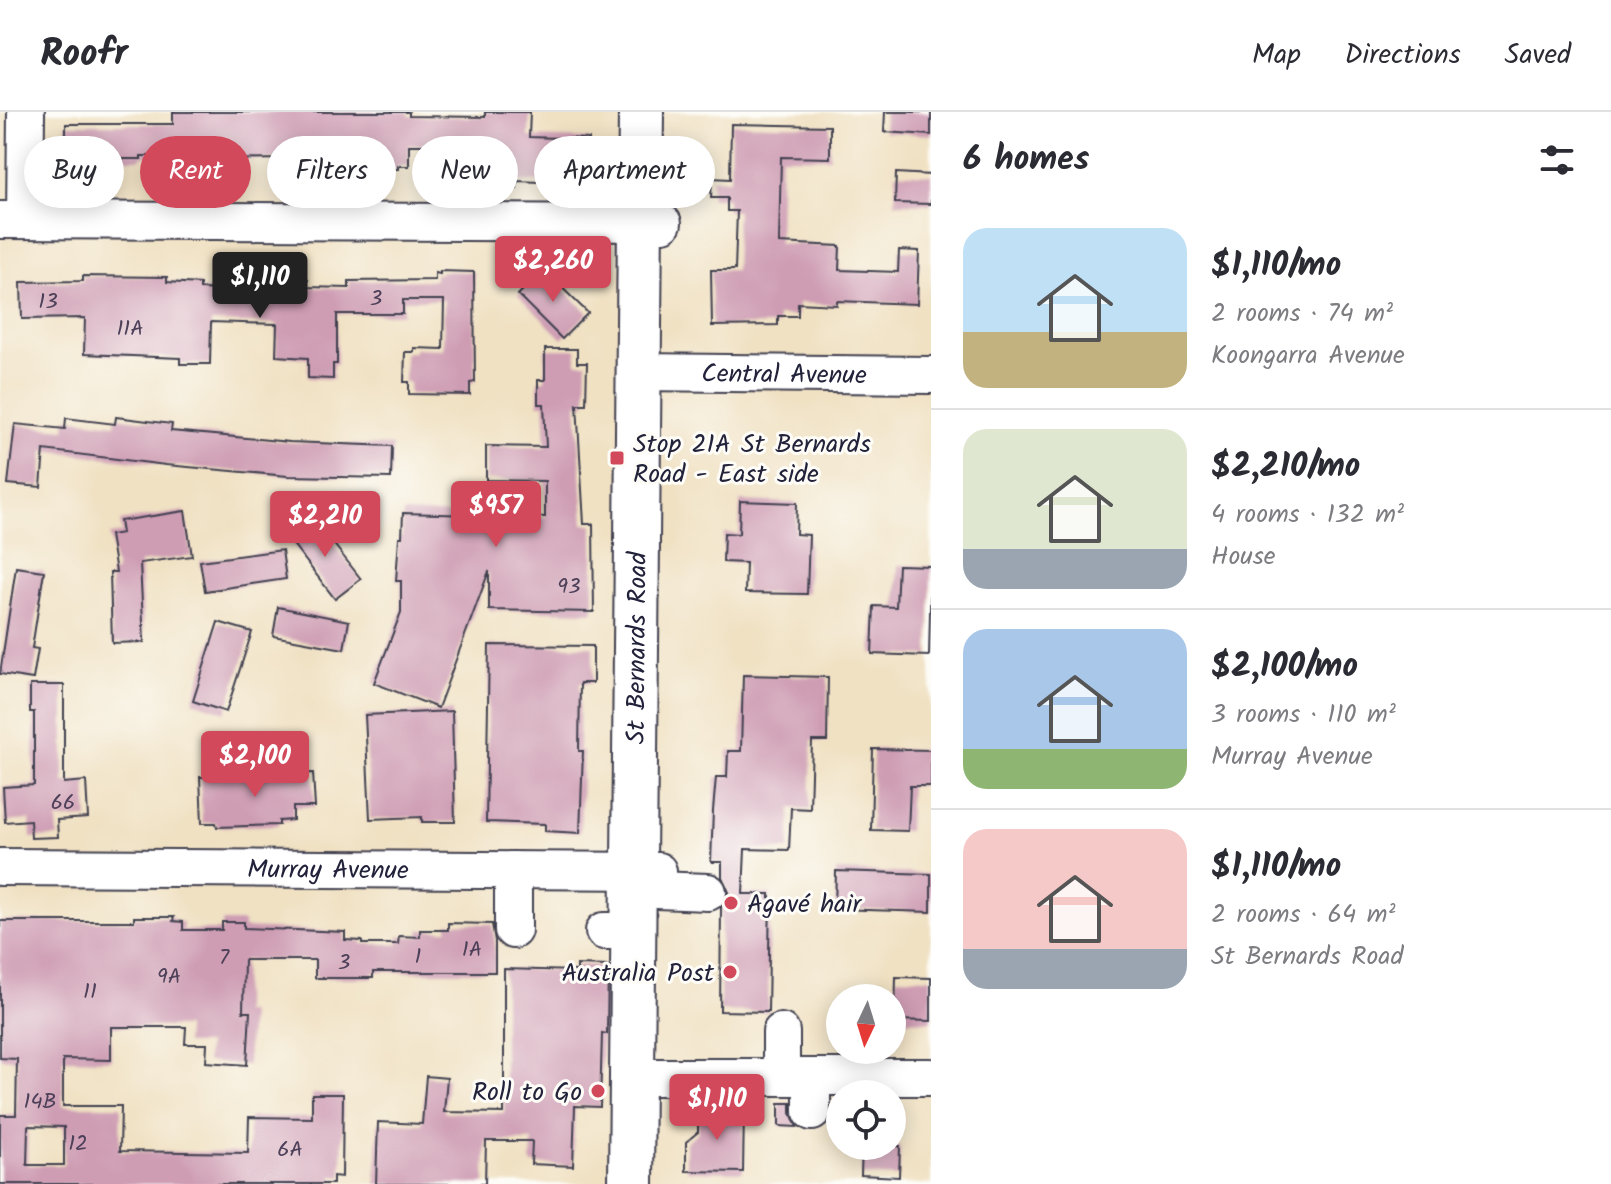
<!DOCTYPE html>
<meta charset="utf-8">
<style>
:root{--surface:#fff;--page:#f7f7f7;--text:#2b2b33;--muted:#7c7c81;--line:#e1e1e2;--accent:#d1495b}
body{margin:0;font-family:Kalam,sans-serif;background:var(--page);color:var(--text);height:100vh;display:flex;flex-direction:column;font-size:30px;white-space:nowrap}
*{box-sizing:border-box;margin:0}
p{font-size:26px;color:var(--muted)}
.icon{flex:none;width:44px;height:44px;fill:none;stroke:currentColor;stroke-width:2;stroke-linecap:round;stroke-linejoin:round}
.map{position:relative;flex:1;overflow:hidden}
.panel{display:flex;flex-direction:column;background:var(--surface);width:680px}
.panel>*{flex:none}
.hud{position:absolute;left:24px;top:24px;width:760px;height:72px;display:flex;gap:16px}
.needle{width:52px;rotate:184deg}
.fabs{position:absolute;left:826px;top:872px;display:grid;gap:16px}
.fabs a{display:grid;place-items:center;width:80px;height:80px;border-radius:50%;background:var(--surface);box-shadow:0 4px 20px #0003;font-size:40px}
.price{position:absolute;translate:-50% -68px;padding:0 18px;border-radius:8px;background:var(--accent);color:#fff;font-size:26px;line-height:52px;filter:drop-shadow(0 2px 4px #0008)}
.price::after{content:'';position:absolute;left:50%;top:48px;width:24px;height:18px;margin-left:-12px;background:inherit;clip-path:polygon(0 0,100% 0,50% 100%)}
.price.on{background:#222;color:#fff}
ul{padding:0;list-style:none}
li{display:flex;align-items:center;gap:24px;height:200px;padding:0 32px}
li+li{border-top:2px solid var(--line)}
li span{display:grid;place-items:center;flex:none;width:224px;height:160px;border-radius:24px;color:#555}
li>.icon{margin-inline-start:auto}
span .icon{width:96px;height:96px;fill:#fffc;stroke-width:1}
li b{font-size:34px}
h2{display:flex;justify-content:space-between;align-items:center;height:96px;padding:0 32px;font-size:34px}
.chip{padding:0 28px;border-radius:36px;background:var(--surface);box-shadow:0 4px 20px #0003;font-size:28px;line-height:72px}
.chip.on{background:var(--accent);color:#fff}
header{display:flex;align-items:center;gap:48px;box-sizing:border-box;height:112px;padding:0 40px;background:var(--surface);border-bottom:2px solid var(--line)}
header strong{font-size:38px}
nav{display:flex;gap:44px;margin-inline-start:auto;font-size:28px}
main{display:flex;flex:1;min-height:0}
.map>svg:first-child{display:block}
.building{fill:#ce9cb3;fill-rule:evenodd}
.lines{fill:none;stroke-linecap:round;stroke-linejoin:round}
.minor-casing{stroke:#413f4f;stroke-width:40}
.major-casing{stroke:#413f4f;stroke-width:48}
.minor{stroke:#fff;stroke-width:36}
.major{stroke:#fff;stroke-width:44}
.poi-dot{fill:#d1495b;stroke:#fdfcf7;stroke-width:3}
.labels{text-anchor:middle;stroke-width:6;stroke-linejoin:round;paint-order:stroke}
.number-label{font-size:22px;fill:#4d4059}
.street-label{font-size:26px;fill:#22223b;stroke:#fdfcf7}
.poi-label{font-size:26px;fill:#22223b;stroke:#fdfcf7;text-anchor:start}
</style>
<header>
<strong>Roofr</strong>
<nav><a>Map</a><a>Directions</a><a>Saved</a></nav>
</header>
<main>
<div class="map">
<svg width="931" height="1072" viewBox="0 0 931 1072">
<rect width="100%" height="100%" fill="#fdfcf7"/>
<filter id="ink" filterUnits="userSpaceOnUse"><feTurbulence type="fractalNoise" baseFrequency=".0125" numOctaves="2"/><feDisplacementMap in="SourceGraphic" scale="16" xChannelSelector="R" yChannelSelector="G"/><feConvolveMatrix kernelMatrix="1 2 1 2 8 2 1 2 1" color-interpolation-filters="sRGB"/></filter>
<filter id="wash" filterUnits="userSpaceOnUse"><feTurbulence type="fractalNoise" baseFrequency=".006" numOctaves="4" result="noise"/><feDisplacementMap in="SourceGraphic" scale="32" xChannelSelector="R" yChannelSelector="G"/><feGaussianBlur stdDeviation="1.8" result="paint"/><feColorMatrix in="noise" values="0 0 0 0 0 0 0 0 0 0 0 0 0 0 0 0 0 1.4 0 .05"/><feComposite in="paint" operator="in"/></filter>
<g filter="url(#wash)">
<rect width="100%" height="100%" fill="#f0e1c3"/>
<g id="blocks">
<g class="building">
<polygon points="173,0 409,0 409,4 485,5 485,0 530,0 529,25 589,27 588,72 517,69 517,77 482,76 483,45 446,46 446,33 409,33 409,54 398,54 398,57 353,58 353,49 318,49 318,53 294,52 295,47 184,48 184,44 141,44 141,47 91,47 91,40 66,39 66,12 173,12"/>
<polygon points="885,0 931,0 931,23 884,20"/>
<polygon points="731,12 830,14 830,46 781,45 779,131 840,134 839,158 898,160 899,138 919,139 917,192 837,189 837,193 798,191 798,204 778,204 778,213 712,214 711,158 735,158 737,99 727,99 727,86 711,86 712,66 730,67"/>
<polygon points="896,61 931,63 931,92 895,91"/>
<polygon points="543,157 588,201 562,227 518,183"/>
<polygon points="440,159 474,160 475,270 470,271 470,283 409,282 409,270 404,270 405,240 414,240 414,236 443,237 444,188 403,188 403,202 337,202 337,252 333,252 333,267 308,266 308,246 276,244 277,212 211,210 210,252 180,252 180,246 84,242 85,206 22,207 21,170 83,169 83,164 167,165 167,170 200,172 200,177 278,180 279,166 308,168 307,175 349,176 349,169 435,168 435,161 440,162"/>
<polygon points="545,237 577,237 577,251 587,251 586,292 577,292 584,412 593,412 594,500 489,498 489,459 438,596 374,571 401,500 401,469 396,469 399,425 402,425 403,401 545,405 545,369 486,368 486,334 546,335 544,292 538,292 538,268 545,268"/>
<polygon points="116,305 172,312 171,319 290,330 392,334 391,366 288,364 166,353 44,338 41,375 8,372 15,312 65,317 66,306 115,312"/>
<polygon points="740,389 797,391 796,422 809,423 807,482 745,481 746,451 723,450 724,421 739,422"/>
<polygon points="185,399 192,444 140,451 144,530 112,531 110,460 116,460 110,423 122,421 120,409"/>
<polygon points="315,408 361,467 335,487 289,427"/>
<polygon points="282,438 286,467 205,479 200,449"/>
<polygon points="898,453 931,454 929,544 872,542 874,494 896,495"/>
<polygon points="16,455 44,459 32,536 38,537 33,567 0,562"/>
<polygon points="278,495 349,509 344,537 273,524"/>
<polygon points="218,510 252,520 226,600 193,589"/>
<polygon points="489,533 593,534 593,571 580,571 579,639 583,639 580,721 545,719 545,712 486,710"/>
<polygon points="743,563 828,565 827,629 812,629 810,697 791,696 789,738 745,737 743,782 770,782 768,900 720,899 721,795 726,790 729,780 722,765 722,750 711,750 713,699 716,665 727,665 728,639 741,639"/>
<polygon points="30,573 64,573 64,671 86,669 88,706 57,708 58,725 31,726 30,708 5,710 3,675 34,673 34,600 30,600"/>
<polygon points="452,599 455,710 422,710 422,705 370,707 365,603"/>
<polygon points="873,637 931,638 931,674 910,674 908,719 871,718"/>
<polygon points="313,661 315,695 293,695 293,708 279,709 279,713 217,715 216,711 202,711 200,665"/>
<polygon points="836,759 931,762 931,800 835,797"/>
<path d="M134,805H174L173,809L183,810V818H222V810H244V816L345,820V828L362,829V832H398L399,824L420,825V818H448V811L492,812L495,829V860H373V866H315V848H244L243,900H250L247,953L206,950L207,932H185L186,915H111V948L63,947V994H121L120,1039L248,1041L249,1005L312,1006V982H343L342,1065L333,1064V1072H0V1003H16L17,947L0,946V809H134ZM28,1014L64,1015V1053H27Z"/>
<polygon points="577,853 608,854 607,922 602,921 600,995 575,994 573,1054 531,1052 532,1029 486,1029 485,1072 376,1072 378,1010 422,1012 426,964 447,966 444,1000 504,1001 504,857 577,859"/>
<polygon points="896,865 931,866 931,909 895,908"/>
<polygon points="779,991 791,991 791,1001 797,1015 779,1014"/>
<polygon points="698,998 744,998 743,1060 686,1059 686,1030 698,1020"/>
<polygon points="862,1034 900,1034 899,1065 861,1063"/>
</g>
</g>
</g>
<g filter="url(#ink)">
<use href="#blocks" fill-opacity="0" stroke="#413f4f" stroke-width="2"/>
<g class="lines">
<defs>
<g id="minor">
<polyline points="0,108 663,111"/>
<polyline points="25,108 26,0"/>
<path id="s1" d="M638,260L931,263"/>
<path id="s2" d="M0,755L658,759"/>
<polyline points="513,758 513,818"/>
<polyline points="657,778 708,780"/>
<polyline points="604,819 634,819"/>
<polyline points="781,964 781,920"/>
<polyline points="632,965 931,965"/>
<polyline points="812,1000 812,965"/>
</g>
<g id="major">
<path id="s3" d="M631,1072L641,0"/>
</g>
</defs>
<use href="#minor" class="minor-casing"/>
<use href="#major" class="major-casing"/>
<use href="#minor" class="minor"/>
<use href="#major" class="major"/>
</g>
</g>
<g class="poi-dot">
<rect x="609" y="338" width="16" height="16" rx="4"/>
<circle cx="731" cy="791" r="8"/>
<circle cx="730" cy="860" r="8"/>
<circle cx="598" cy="979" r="8"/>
</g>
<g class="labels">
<g class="number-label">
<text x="376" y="193">3</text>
<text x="48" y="196">13</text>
<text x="130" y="223">11A</text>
<text x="569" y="481">93</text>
<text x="63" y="697">66</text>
<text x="472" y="844">1A</text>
<text x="418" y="851">1</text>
<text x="224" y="852">7</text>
<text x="344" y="857">3</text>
<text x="169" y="871">9A</text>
<text x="90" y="886">11</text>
<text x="40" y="996">14B</text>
<text x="78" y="1038">12</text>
<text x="290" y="1044">6A</text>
</g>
<g class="street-label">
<text dy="9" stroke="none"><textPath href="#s1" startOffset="146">Central Avenue</textPath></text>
<text dy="9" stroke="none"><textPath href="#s3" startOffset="536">St Bernards Road</textPath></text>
<text dy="9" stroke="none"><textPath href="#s2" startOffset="328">Murray Avenue</textPath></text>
</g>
<g class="poi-label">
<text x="633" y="340">Stop 21A St Bernards<tspan x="633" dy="30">Road - East side</tspan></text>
<text x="747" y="800">Agavé hair</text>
<text x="714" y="869" text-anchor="end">Australia Post</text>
<text x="582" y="988" text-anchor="end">Roll to Go</text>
</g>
</g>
</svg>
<div class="fabs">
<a><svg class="needle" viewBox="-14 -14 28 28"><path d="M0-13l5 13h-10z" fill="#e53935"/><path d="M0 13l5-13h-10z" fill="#7c7c81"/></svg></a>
<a><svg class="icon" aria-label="locate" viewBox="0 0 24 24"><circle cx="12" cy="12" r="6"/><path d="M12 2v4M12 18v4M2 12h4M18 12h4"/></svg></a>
</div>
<b class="price" style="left:553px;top:192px">$2,260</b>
<b class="price on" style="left:260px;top:208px">$1,110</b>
<b class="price" style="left:496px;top:437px">$957</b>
<b class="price" style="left:325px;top:447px">$2,210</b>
<b class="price" style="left:255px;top:687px">$2,100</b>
<b class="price" style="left:717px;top:1030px">$1,110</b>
<div class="hud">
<a class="chip">Buy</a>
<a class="chip on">Rent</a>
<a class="chip">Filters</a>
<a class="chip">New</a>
<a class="chip">Apartment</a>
</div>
</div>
<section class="panel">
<h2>6 homes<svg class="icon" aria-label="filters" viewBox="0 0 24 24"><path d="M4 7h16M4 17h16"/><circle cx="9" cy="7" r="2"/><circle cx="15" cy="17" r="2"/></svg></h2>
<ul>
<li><span style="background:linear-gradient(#bfe0f5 65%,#c2b280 0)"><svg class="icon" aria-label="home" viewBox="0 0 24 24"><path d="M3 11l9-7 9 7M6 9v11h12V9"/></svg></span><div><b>$1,110/mo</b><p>2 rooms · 74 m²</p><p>Koongarra Avenue</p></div></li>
<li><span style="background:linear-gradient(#dfe7d0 75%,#9aa5b1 0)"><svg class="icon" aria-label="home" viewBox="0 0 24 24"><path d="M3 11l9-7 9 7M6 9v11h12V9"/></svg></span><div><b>$2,210/mo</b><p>4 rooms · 132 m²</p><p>House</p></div></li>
<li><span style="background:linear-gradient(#a9c7e8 75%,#8fb573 0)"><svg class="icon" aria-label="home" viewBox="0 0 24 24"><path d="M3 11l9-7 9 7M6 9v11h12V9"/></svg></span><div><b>$2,100/mo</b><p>3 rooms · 110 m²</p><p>Murray Avenue</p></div></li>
<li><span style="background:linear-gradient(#f6c9c9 75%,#9aa5b1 0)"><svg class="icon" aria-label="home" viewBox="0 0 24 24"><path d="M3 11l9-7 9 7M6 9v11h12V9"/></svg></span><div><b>$1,110/mo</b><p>2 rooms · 64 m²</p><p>St Bernards Road</p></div></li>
</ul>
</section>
</main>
